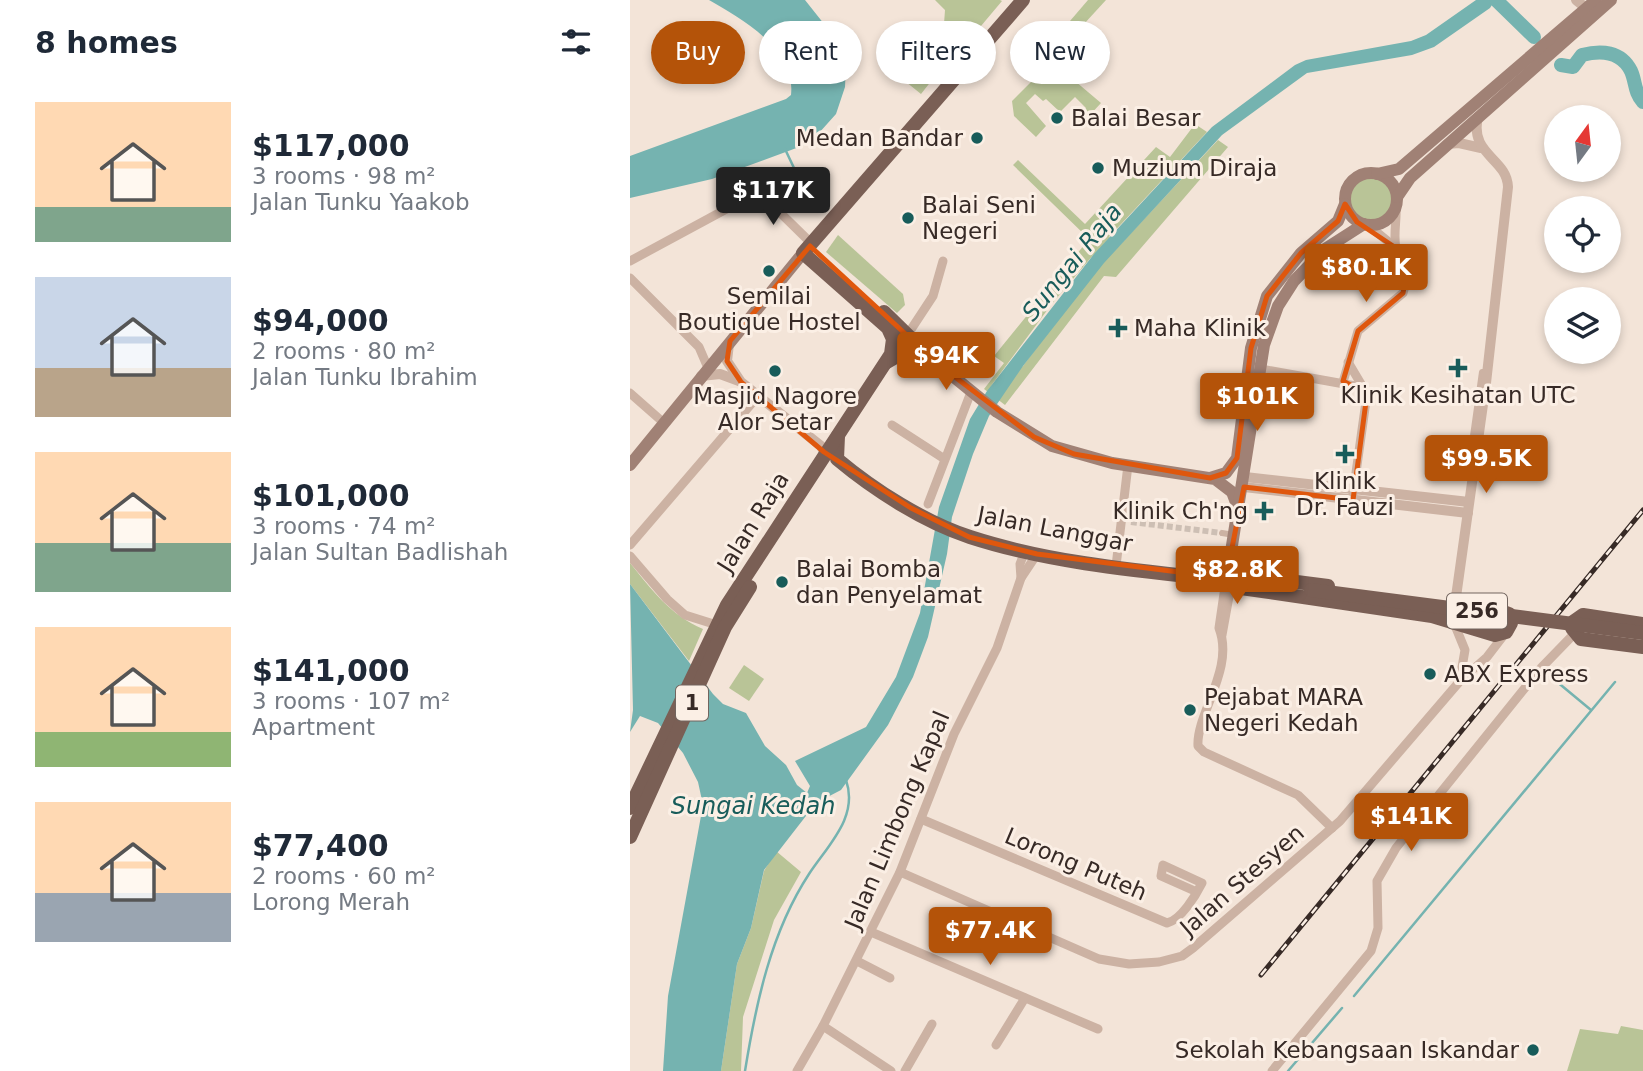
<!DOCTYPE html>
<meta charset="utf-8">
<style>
:root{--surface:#fff;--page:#f6f6f7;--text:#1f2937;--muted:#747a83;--accent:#b45309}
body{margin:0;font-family:"DejaVu Sans",sans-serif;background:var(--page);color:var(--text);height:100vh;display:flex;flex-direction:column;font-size:26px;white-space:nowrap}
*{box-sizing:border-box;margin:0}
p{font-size:23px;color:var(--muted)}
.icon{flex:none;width:38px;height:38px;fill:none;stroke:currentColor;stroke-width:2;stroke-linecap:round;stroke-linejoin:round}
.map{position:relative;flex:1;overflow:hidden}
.sheet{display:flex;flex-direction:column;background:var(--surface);width:630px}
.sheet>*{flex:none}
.hud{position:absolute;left:21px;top:21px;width:665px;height:63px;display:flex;gap:14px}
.needle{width:46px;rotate:15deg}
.fabs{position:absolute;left:914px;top:105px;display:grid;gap:14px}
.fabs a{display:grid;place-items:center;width:77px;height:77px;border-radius:50%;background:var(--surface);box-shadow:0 4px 10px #0003;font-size:35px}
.price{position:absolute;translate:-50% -60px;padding:0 16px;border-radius:7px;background:var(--accent);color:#fff;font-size:23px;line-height:46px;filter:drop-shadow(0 2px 4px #0008)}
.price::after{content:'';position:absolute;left:50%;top:42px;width:21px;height:16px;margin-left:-10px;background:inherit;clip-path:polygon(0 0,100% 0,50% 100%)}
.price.active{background:#222;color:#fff}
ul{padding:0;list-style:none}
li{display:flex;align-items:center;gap:21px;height:175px;padding:0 35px}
li span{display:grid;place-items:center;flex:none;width:196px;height:140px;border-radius:0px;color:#555}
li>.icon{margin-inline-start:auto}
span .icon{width:84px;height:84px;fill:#fffc;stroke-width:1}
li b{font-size:30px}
h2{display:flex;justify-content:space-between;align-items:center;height:84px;padding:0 35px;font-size:30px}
.pill{padding:0 24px;border-radius:32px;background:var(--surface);box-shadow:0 4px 10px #0003;font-size:24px;line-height:63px}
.pill.active{background:var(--accent);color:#fff}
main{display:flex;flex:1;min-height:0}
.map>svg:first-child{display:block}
.green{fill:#b9c497;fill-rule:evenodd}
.water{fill:#75b3b0}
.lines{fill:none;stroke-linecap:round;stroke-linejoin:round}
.stream{stroke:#75b3b0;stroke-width:2.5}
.river{stroke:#75b3b0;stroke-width:14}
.pedestrian-tunnel{stroke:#cdbfb4;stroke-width:6;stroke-dasharray:6 3;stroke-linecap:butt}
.pedestrian{stroke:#ccb2a3;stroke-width:6}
.minor{stroke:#ccb2a3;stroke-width:9}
.tertiary{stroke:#ccb2a3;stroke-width:10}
.secondary{stroke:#a08175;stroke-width:12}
.primary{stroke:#7a5f55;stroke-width:14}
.rail-casing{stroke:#372a26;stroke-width:5}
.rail{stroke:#fbefe5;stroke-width:2.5;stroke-dasharray:8;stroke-linecap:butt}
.primary-bridge{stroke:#7a5f55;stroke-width:14}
.marked{fill:none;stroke:#df570d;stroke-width:5;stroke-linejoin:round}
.poi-dot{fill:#185c5a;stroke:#fbefe5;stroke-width:2.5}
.labels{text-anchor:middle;stroke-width:6;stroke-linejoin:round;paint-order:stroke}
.shield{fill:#fbefe5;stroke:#72655f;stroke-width:2}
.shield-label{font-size:21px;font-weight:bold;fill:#372a26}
.poi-label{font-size:23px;fill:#372a26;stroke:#fbefe5;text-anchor:start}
.street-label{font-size:23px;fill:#372a26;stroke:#fbefe5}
.water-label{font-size:24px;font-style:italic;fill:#185c5a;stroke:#fbefe5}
</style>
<main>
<section class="sheet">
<h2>8 homes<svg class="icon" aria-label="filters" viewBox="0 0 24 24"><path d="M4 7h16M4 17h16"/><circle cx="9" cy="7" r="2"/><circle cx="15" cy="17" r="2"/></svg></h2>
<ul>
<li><span style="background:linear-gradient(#ffd9b3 75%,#7fa58c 0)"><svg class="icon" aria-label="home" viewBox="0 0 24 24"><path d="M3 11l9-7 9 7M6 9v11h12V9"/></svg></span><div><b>$117,000</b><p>3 rooms · 98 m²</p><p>Jalan Tunku Yaakob</p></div></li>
<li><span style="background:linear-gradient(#c9d6e8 65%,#b9a48a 0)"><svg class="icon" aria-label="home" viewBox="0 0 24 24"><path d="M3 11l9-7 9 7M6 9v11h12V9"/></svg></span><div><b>$94,000</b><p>2 rooms · 80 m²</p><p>Jalan Tunku Ibrahim</p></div></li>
<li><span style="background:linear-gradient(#ffd9b3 65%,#7fa58c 0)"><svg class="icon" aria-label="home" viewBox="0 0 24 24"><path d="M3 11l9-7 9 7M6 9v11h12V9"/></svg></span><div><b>$101,000</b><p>3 rooms · 74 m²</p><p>Jalan Sultan Badlishah</p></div></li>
<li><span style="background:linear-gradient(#ffd9b3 75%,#8fb573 0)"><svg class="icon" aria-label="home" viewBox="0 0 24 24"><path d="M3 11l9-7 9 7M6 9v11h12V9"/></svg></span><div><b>$141,000</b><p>3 rooms · 107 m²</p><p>Apartment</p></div></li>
<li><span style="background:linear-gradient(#ffd9b3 65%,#9aa5b1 0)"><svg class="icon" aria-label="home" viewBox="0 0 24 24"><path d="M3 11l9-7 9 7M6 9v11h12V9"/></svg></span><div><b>$77,400</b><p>2 rooms · 60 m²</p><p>Lorong Merah</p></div></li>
</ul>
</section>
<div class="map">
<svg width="1013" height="1071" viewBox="0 0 1013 1071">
<rect width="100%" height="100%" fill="#f3e4d8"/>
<g class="green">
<polygon points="305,0 370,0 372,1 335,45 314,24 315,10"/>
<polygon points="458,0 476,0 443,36 434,28"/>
<polygon points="266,43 278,52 291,48 313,66 291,94 250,61"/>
<polygon points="418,65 428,74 432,70 471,103 448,128 442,123 456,108 445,97 430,112 416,99 413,101 405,94 396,103 416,126 406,137 384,116 382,101"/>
<path d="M565,124L577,132L479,237L489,246L588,140L598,147L486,277L474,276L375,405L354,389L374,363L364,356L459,239L383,165L388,160L455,224L526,147L540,157ZM464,254L431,314L393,366L361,386L421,305Z"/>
<circle cx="741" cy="199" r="22"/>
<polygon points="208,235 273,294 275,305 267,313 196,252"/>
<path d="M0,563C22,590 40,615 73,629L59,661L0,584Z"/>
<polygon points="114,665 134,679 119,701 99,688"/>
<polygon points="146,851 171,872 144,920 113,1017 111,1071 91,1071 107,964 121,928 134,871"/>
<polygon points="991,1026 1013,1030 1013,1071 937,1071 950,1029 988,1034"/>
</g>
<g class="water">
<path d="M79,0H175L202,34L216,64L215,87L206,114L180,143L82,179L0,198V156L156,99L161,95C166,49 113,20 79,0Z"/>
<polygon points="846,0 865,0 860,8 804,47 782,55 677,73 592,135 474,263 393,366 359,416 343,454 322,517 317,554 298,637 283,677 258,725 211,790 186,803 134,870 121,928 107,964 91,1071 33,1071 38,996 73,805 68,782 53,753 28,723 10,716 0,732 3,710 0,584 83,694 93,704 116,713 135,746 156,765 167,785 177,793 180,786 165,761 236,727 266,677 290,613 309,507 340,419 357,391 464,254 582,127 665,65 676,60 781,41 796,35"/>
</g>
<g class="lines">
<g class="stream">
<polyline points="155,149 164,168 192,204"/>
<polyline points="920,676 961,710"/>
<polyline points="724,996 985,682"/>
<path d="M115,1071C126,1003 141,932 179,874C198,845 229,817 216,780"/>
<polyline points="658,1071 712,1008"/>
</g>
<g class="river">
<polyline points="866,0 904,37"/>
<path d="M931,65L943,67L952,55C971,50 991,51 1001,71C1006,82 1004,92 1013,102"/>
</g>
<polyline class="pedestrian-tunnel" points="501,522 592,533"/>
<g class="pedestrian">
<polyline points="843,436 852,372"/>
<polyline points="592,533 604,535"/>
</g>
<g class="minor">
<polyline points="738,225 766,248"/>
<polyline points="0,261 126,193 132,195 178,240 180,246"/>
<polyline points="0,278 69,347 78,368"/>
<polyline points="278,334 303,296 313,261"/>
<polyline points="718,362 737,394 723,494"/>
<polyline points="631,369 731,387"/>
<path d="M713,382L728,331L773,293C780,275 769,265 766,248C763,235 767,220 766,207"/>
<polyline points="0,393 34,423"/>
<polyline points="262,425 313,458"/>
<polyline points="298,504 341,392"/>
<polyline points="0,545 128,396"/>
<polyline points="0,556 37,599 55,615 90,626"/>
<polyline points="486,566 498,465"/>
<polyline points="391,578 407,554"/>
<path d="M596,580L589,628C605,669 566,714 568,746L574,752L668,795L702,828"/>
<polyline points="824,623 835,650 830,679"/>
<polyline points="592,635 602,580"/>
<path d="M291,819L537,923C551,920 566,895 572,883L533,865L531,876L567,892"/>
<polyline points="270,872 469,959 499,964 529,962 552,956 563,948 710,821 830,681 857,657 877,631"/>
<polyline points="241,932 468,1029"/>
<polyline points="227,961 260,978"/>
<polyline points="193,1026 261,1071"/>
<polyline points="366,1045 395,998"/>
<polyline points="167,1071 193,1026 270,872 324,734 367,648 391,578 390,564 395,551"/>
<polyline points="275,1071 302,1024"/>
<polyline points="642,1071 741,951 748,928 747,881 766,848 911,668 944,634"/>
</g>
<g class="tertiary">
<polyline points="946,0 956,8"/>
<polyline points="817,144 829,143 851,148"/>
<polyline points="99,344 97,361 111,382 191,446 194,452"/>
<polyline points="71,376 90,374 109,381"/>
<polyline points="615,477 839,502"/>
<polyline points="614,487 838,513"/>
<path d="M825,604L856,383L878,187C877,158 839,155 848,117"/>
</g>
<g class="secondary">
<circle cx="741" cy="199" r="26"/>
<polyline points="747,174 769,169 966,0"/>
<polyline points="767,197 780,178 981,0"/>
<polyline points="303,360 367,412 422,446 482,463 585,479 602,492 608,508"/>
<polyline points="0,465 173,253"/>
<polyline points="580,478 596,473 607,458 621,348 637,296 671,253 708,221 715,204"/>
<polyline points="575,577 590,571 600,558 634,345 648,306 664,281 695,249 734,224"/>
</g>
<g class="primary">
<polyline points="254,312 303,360"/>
<polyline points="257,362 276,351 297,357"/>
<path d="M208,436L207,459C244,490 294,522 340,537C426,565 523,572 613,582"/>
<polyline points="604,581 611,588 802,616 865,635 876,632 881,623 879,614 871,611"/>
<polyline points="627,583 651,580 698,586"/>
<polyline points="1013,624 953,615 943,622 942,628 951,639 1013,647"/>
<polyline points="0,808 97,605 261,354 263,339 258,328 173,253 393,0"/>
<polyline points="0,837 95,627 120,587"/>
</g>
<defs>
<polyline id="rail" points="631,975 1013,510"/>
</defs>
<use href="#rail" class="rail-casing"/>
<use href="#rail" class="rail"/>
<polyline class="primary-bridge" points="681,590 1013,633"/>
</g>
<path class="marked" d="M715,204L727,222L766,248L776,275L773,293L728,331L713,381L737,394L723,500L614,487L600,558L580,576L407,554L339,537L281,508L194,452L111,382L97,361L100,341L180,246L308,364L404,437L444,454L580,478L596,473L607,458L621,348L637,296L671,253L708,221Z"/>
<g class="poi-dot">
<circle cx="427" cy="118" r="7"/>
<circle cx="347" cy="138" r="7"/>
<circle cx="468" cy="168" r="7"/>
<circle cx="278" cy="218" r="7"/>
<circle cx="139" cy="271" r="7"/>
<path d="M484.5 317.5h7v7h7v7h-7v7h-7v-7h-7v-7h7z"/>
<path d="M824.5 357.5h7v7h7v7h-7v7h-7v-7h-7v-7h7z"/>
<circle cx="145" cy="371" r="7"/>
<path d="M711.5 443.5h7v7h7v7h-7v7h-7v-7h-7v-7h7z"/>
<path d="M630.5 500.5h7v7h7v7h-7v7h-7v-7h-7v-7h7z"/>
<circle cx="152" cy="582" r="7"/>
<circle cx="800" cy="674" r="7"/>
<circle cx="560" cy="710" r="7"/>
<circle cx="903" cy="1050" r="7"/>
</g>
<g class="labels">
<g class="shield">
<rect x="817" y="593.5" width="60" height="35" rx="5"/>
<rect x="46" y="685.5" width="32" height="35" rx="5"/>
</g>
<g class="shield-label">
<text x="847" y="618">256</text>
<text x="62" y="710">1</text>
</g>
<g class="poi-label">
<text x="441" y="126">Balai Besar</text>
<text x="333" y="146" text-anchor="end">Medan Bandar</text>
<text x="482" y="176">Muzium Diraja</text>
<text x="292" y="213">Balai Seni<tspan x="292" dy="26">Negeri</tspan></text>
<text x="139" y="304" text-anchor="middle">Semilai<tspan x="139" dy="26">Boutique Hostel</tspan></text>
<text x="504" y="336">Maha Klinik</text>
<text x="828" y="403" text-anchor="middle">Klinik Kesihatan UTC</text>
<text x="145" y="404" text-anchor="middle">Masjid Nagore<tspan x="145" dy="26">Alor Setar</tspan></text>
<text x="715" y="489" text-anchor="middle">Klinik<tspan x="715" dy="26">Dr. Fauzi</tspan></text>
<text x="618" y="519" text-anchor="end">Klinik Ch'ng</text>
<text x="166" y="577">Balai Bomba<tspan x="166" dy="26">dan Penyelamat</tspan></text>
<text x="814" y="682">ABX Express</text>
<text x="574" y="705">Pejabat MARA<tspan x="574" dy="26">Negeri Kedah</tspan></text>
<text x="889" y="1058" text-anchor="end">Sekolah Kebangsaan Iskandar</text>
</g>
<g class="street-label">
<text transform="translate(123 522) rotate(-58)" y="8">Jalan Raja</text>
<text transform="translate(425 529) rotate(11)" y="8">Jalan Langgar</text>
<text transform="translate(267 820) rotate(-67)" y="8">Jalan Limbong Kapal</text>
<text transform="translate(446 864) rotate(23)" y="8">Lorong Puteh</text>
<text transform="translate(612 880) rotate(-41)" y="8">Jalan Stesyen</text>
</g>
<g class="water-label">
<text transform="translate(442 262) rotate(-51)" y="8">Sungai Raja</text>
<text x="123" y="814">Sungai Kedah</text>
</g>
</g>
</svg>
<div class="fabs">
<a><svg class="needle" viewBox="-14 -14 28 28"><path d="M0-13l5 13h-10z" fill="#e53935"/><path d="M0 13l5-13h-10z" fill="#747a83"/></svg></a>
<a><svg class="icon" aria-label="locate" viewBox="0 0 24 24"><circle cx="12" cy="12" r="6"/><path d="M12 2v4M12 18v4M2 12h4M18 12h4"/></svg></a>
<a><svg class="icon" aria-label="layers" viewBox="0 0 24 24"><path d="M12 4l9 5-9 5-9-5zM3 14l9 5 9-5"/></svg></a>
</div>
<b class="price active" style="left:143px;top:227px">$117K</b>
<b class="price" style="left:736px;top:304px">$80.1K</b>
<b class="price" style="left:316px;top:392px">$94K</b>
<b class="price" style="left:627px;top:433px">$101K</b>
<b class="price" style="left:856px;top:495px">$99.5K</b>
<b class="price" style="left:607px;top:606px">$82.8K</b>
<b class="price" style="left:781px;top:853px">$141K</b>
<b class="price" style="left:360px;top:967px">$77.4K</b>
<div class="hud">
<a class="pill active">Buy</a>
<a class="pill">Rent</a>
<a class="pill">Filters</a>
<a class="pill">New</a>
</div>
</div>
</main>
